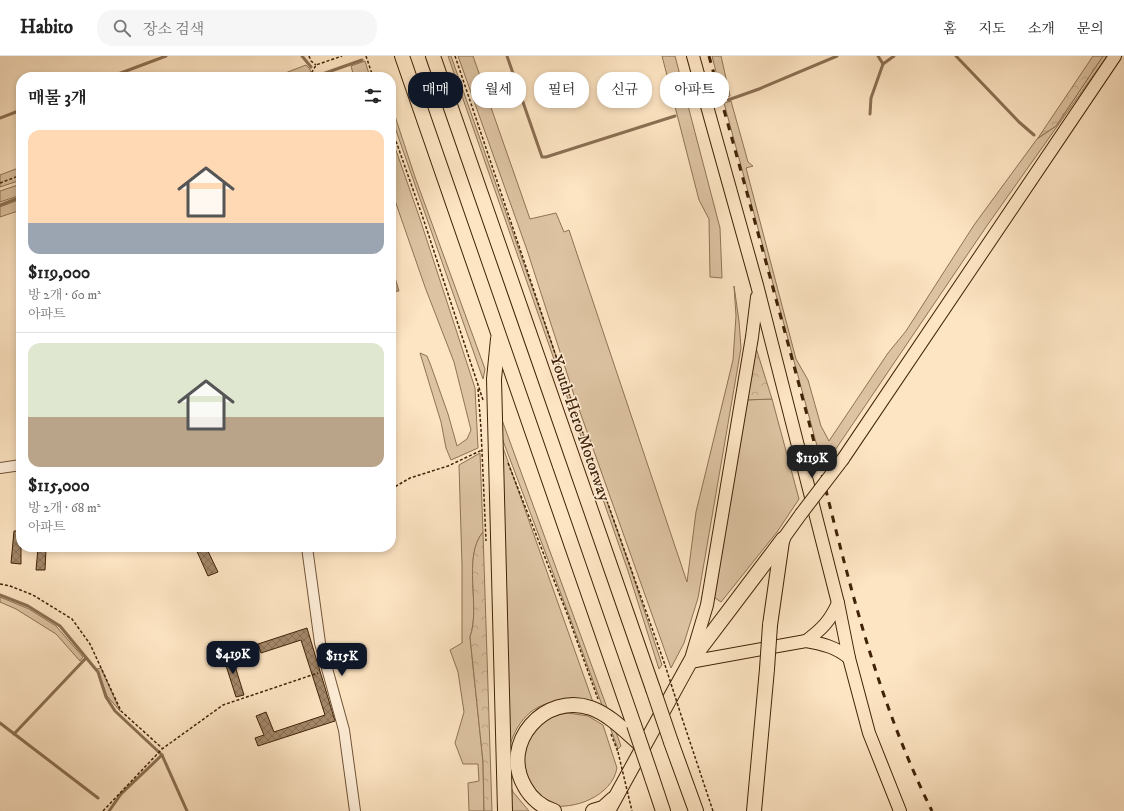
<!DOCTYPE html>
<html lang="ko">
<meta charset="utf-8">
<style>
:root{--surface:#fff;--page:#f6f6f6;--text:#222;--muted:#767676;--line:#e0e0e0;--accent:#111827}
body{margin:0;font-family:"IM FELL DW Pica","Noto Serif KR",serif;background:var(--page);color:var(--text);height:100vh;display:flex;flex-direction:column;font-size:15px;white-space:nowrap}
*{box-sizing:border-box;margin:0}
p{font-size:13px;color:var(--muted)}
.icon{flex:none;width:22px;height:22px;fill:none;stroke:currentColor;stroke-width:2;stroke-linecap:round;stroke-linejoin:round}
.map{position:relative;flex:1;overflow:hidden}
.side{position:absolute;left:16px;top:16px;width:380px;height:480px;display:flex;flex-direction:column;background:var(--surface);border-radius:16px;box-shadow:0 2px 6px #0003}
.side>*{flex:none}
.hud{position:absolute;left:408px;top:16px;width:380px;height:36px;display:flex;gap:8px}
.price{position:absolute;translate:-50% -34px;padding:0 9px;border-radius:8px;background:var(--accent);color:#fff;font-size:13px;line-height:26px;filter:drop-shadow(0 1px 2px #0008)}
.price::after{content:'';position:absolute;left:50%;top:24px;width:12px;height:9px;margin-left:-6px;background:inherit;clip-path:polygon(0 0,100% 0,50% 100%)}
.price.on{background:#222;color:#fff}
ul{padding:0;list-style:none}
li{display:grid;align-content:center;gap:8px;height:212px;padding:0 12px}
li+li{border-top:1px solid var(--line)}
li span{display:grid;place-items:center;height:124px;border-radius:12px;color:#555}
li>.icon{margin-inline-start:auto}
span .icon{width:72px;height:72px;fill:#fffc;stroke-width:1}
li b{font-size:17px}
h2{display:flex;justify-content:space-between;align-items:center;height:48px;padding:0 12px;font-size:17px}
.chip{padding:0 14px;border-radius:16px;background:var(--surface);box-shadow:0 2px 6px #0003;font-size:14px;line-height:36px}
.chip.on{background:var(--accent);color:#fff}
header{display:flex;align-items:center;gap:24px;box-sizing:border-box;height:56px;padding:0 20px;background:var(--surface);border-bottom:1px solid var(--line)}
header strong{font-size:19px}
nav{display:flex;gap:22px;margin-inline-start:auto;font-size:14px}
.search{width:280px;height:36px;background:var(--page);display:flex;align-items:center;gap:10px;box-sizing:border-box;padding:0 14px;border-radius:16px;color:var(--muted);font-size:15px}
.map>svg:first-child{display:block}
.green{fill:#ddc3a2;stroke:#8f7355}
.forest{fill:url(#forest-crowns);stroke:#8f7355}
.water{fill:#bda283;stroke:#8b6f52}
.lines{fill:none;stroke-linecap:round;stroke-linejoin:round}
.stream{stroke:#8b6f52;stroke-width:3}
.building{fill:url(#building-cross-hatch);stroke:#412308}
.minor-casing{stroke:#705336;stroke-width:12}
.major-casing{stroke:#412308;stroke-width:14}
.highway-casing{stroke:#412308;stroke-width:16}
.path{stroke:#412308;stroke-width:1.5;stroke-dasharray:3 2;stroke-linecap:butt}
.minor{stroke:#feedd7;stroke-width:10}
.major{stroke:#fde4c2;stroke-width:12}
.highway{stroke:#fde4c2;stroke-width:14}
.rail{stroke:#412308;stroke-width:3;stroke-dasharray:7 7;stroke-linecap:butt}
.major-bridge-casing{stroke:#412308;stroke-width:14;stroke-linecap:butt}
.highway-bridge-casing{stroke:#412308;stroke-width:16;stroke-linecap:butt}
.path-bridge{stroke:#412308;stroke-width:1.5;stroke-dasharray:3 2;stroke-linecap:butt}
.major-bridge{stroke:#fde4c2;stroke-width:12}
.highway-bridge{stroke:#fde4c2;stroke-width:14}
.labels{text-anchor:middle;stroke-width:3;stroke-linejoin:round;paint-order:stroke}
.street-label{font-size:17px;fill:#412308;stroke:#feedd7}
</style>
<header>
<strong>Habito</strong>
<div class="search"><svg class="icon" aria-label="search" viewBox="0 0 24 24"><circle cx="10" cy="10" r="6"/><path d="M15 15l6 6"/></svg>장소 검색</div>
<nav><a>홈</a><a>지도</a><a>소개</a><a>문의</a></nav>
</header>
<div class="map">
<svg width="1124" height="755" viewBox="0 0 1124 755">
<defs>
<pattern id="forest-crowns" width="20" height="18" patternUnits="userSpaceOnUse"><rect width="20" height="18" fill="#ddc3a2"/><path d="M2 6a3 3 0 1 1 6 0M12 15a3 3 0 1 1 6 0" fill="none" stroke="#bfa78a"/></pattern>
<pattern id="building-cross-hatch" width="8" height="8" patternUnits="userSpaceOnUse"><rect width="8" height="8" fill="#a38769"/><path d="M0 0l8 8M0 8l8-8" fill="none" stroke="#866e54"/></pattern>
</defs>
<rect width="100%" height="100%" fill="#fde4c2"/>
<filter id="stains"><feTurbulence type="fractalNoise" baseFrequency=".005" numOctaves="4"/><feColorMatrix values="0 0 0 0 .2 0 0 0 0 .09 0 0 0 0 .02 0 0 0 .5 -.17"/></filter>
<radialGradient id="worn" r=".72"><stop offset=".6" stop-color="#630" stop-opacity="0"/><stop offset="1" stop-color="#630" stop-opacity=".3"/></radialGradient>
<g class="green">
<polygon points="448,0 451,0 631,514 662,609 659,613 628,515"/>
<polygon points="458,0 473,0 530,163 556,157 564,176 569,174 687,526 696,456 733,304 736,260 734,230 739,265 741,292 698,542 684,587 671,612 574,339 527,194"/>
<polygon points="662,0 675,0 720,172 722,222 710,221 709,163 699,144"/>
<polygon points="712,0 721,0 730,40 723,43"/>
<polygon points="1103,0 1107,0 986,171 823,412 724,47 731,45 748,106 753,110 746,112 796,303 808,324 821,370 829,385 888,297 906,275 974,169 1037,83 1056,70"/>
<polygon points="365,5 370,21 354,21 351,10"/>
<polygon points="306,9 310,13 311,20 275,21"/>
<polygon points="391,48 415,121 485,313 483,323 391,60"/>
<polygon points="391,80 420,163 475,332 478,392 451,404 446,392 441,366 420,297 427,300 431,310 448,358 457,390 467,383 471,374 454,306 425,231 391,133"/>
<polygon points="21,111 21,124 0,131 0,119"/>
<polygon points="21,128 21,139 0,146 0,135"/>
<polygon points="21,143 21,154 0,161 0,151"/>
<polygon points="772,343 799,443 777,476 721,546 715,542 713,532 744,344"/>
<polygon points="498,353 621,690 618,693 569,559 494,361"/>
<path d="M499,380L594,649C582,648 568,645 556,646C529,648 513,672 508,697Z"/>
<path d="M480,397L483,476C462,501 481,551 470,581L483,706L484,755H469L468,727L479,725L478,708H463L455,687L464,656L458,616L450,594L462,587V509L459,409Z"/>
<polygon points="0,541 29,553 56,570 83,601 80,605 56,578 16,553 0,546"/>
<polygon points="101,612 120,655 107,640 97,613"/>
<path d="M568,657L588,660L603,669L617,712C612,740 574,755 547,749C539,743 529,732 524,724C521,718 520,709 519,703C533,677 535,661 568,657Z"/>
<polygon points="508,724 513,736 529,755 509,755"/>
</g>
<g class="forest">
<polygon points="1093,0 1103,0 1056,70 1038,82"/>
<polygon points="756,292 772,343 744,344"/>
<path d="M483,476L492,755H484L483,706L470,581C481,551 462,501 483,476Z"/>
</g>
<polygon class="water" points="391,208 399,235 391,236"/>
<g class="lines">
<g class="stream">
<polyline points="302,0 311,11"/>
<polyline points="507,0 542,101 546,101 675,60"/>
<polyline points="878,0 883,8 894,0"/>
<polyline points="956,0 1019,66 1034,79"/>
<polyline points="110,21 166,0"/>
<polyline points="314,21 362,4"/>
<polyline points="728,44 759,33 837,0"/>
<polyline points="870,58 871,42 883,8"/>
<polyline points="0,62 21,54"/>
<polyline points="0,149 21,141"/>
<polyline points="0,539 28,550 60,570 98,616 106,641 115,655 162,699 187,755"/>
<polyline points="0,667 98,742"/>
<polyline points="14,678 86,602"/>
<polyline points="109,755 121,738 162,699"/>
</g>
</g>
<g class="building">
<polygon points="14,475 21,475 21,508 11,507"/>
<polygon points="195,491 206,491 218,516 208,520"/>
<polygon points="38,492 46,493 45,514 36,514"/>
<polygon points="307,572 335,665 258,690 255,682 264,679 256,660 266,656 274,676 325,659 301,584 261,597 258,588"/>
<polygon points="231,597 244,639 236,641 223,600"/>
</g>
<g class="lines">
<defs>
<g id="minor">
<polyline points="0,412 21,409"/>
<polyline points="307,491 320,587 344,674 355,755"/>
</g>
<g id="major">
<polyline points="693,0 757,229 838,547 849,602 869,677 900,755"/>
<path d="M757,241L752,281L707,549L690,606L806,585C823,588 836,591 849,602"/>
<polyline points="843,403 1115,0"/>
<polyline points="783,483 801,458"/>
<path d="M806,585C822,573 830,565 838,547"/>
</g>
<g id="highway">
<polyline points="402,0 634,669"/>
<polyline points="433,0 653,633"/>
<polyline points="498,283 494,323 505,755"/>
<polyline points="770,569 782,485"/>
<polyline points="671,686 696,755"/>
<polyline points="652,722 663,755"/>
<path d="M554,755C542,751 531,742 525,731C499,687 545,636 591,652C610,659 625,675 640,688"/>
<polyline points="593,755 603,752 613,743"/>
<polyline points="608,755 690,606 783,483"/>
<polyline points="754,755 767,613"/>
</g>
</defs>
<use href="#minor" class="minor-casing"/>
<use href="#major" class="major-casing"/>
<use href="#highway" class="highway-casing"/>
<g class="path">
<polyline points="309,0 311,5 316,9"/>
<polyline points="366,0 373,21"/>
<polyline points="455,0 561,315 665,609"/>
<polyline points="297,21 312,16 316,9 342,0"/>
<polyline points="391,71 422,159 483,344"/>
<polyline points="0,127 21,119"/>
<polyline points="478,333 481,373 486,485"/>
<polyline points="508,407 568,560 598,643"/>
<polyline points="391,433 410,422 448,410 482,394"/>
<polyline points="0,528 10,530 33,539 72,563 90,588 121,655 162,692"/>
<polyline points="682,662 713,755"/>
<polyline points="611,678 618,696"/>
<polyline points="103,755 162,693 223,649 318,617"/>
</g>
<use href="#minor" class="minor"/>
<use href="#major" class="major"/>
<use href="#highway" class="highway"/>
<path class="rail" d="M709,0C744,126 779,252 812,378C844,506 873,636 932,755"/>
<defs>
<polyline id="major-bridge" points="801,458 843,403"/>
<g id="highway-bridge">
<polyline points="767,613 770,569"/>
<polyline points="653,633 671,686"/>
<polyline points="634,669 652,722"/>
</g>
</defs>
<use href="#major-bridge" class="major-bridge-casing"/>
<use href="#highway-bridge" class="highway-bridge-casing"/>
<g class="path-bridge">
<polyline points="665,609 682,662"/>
<polyline points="618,696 632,755"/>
</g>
<use href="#major-bridge" class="major-bridge"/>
<use href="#highway-bridge" class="highway-bridge"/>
</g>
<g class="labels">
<g class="street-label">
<text transform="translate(581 372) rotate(71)" y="6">Youth Hero Motorway</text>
</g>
</g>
<rect width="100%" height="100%" filter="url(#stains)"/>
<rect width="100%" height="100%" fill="url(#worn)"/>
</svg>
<b class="price on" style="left:812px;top:423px">$119K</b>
<b class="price" style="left:233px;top:619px">$419K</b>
<b class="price" style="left:342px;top:621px">$115K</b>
<div class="hud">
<a class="chip on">매매</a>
<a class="chip">월세</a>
<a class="chip">필터</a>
<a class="chip">신규</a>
<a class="chip">아파트</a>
</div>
<section class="side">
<h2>매물 3개<svg class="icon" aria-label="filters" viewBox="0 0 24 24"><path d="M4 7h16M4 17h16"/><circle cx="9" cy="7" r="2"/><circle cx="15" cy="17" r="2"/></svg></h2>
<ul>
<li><span style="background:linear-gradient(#ffd9b3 75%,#9aa5b1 0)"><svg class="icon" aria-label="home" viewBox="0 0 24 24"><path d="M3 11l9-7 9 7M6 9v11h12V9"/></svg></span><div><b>$119,000</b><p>방 2개 · 60 m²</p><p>아파트</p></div></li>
<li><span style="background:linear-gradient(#dfe7d0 60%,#b9a48a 0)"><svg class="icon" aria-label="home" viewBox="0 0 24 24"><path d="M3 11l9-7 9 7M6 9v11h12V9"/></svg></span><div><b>$115,000</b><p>방 2개 · 68 m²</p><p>아파트</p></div></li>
</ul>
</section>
</div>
